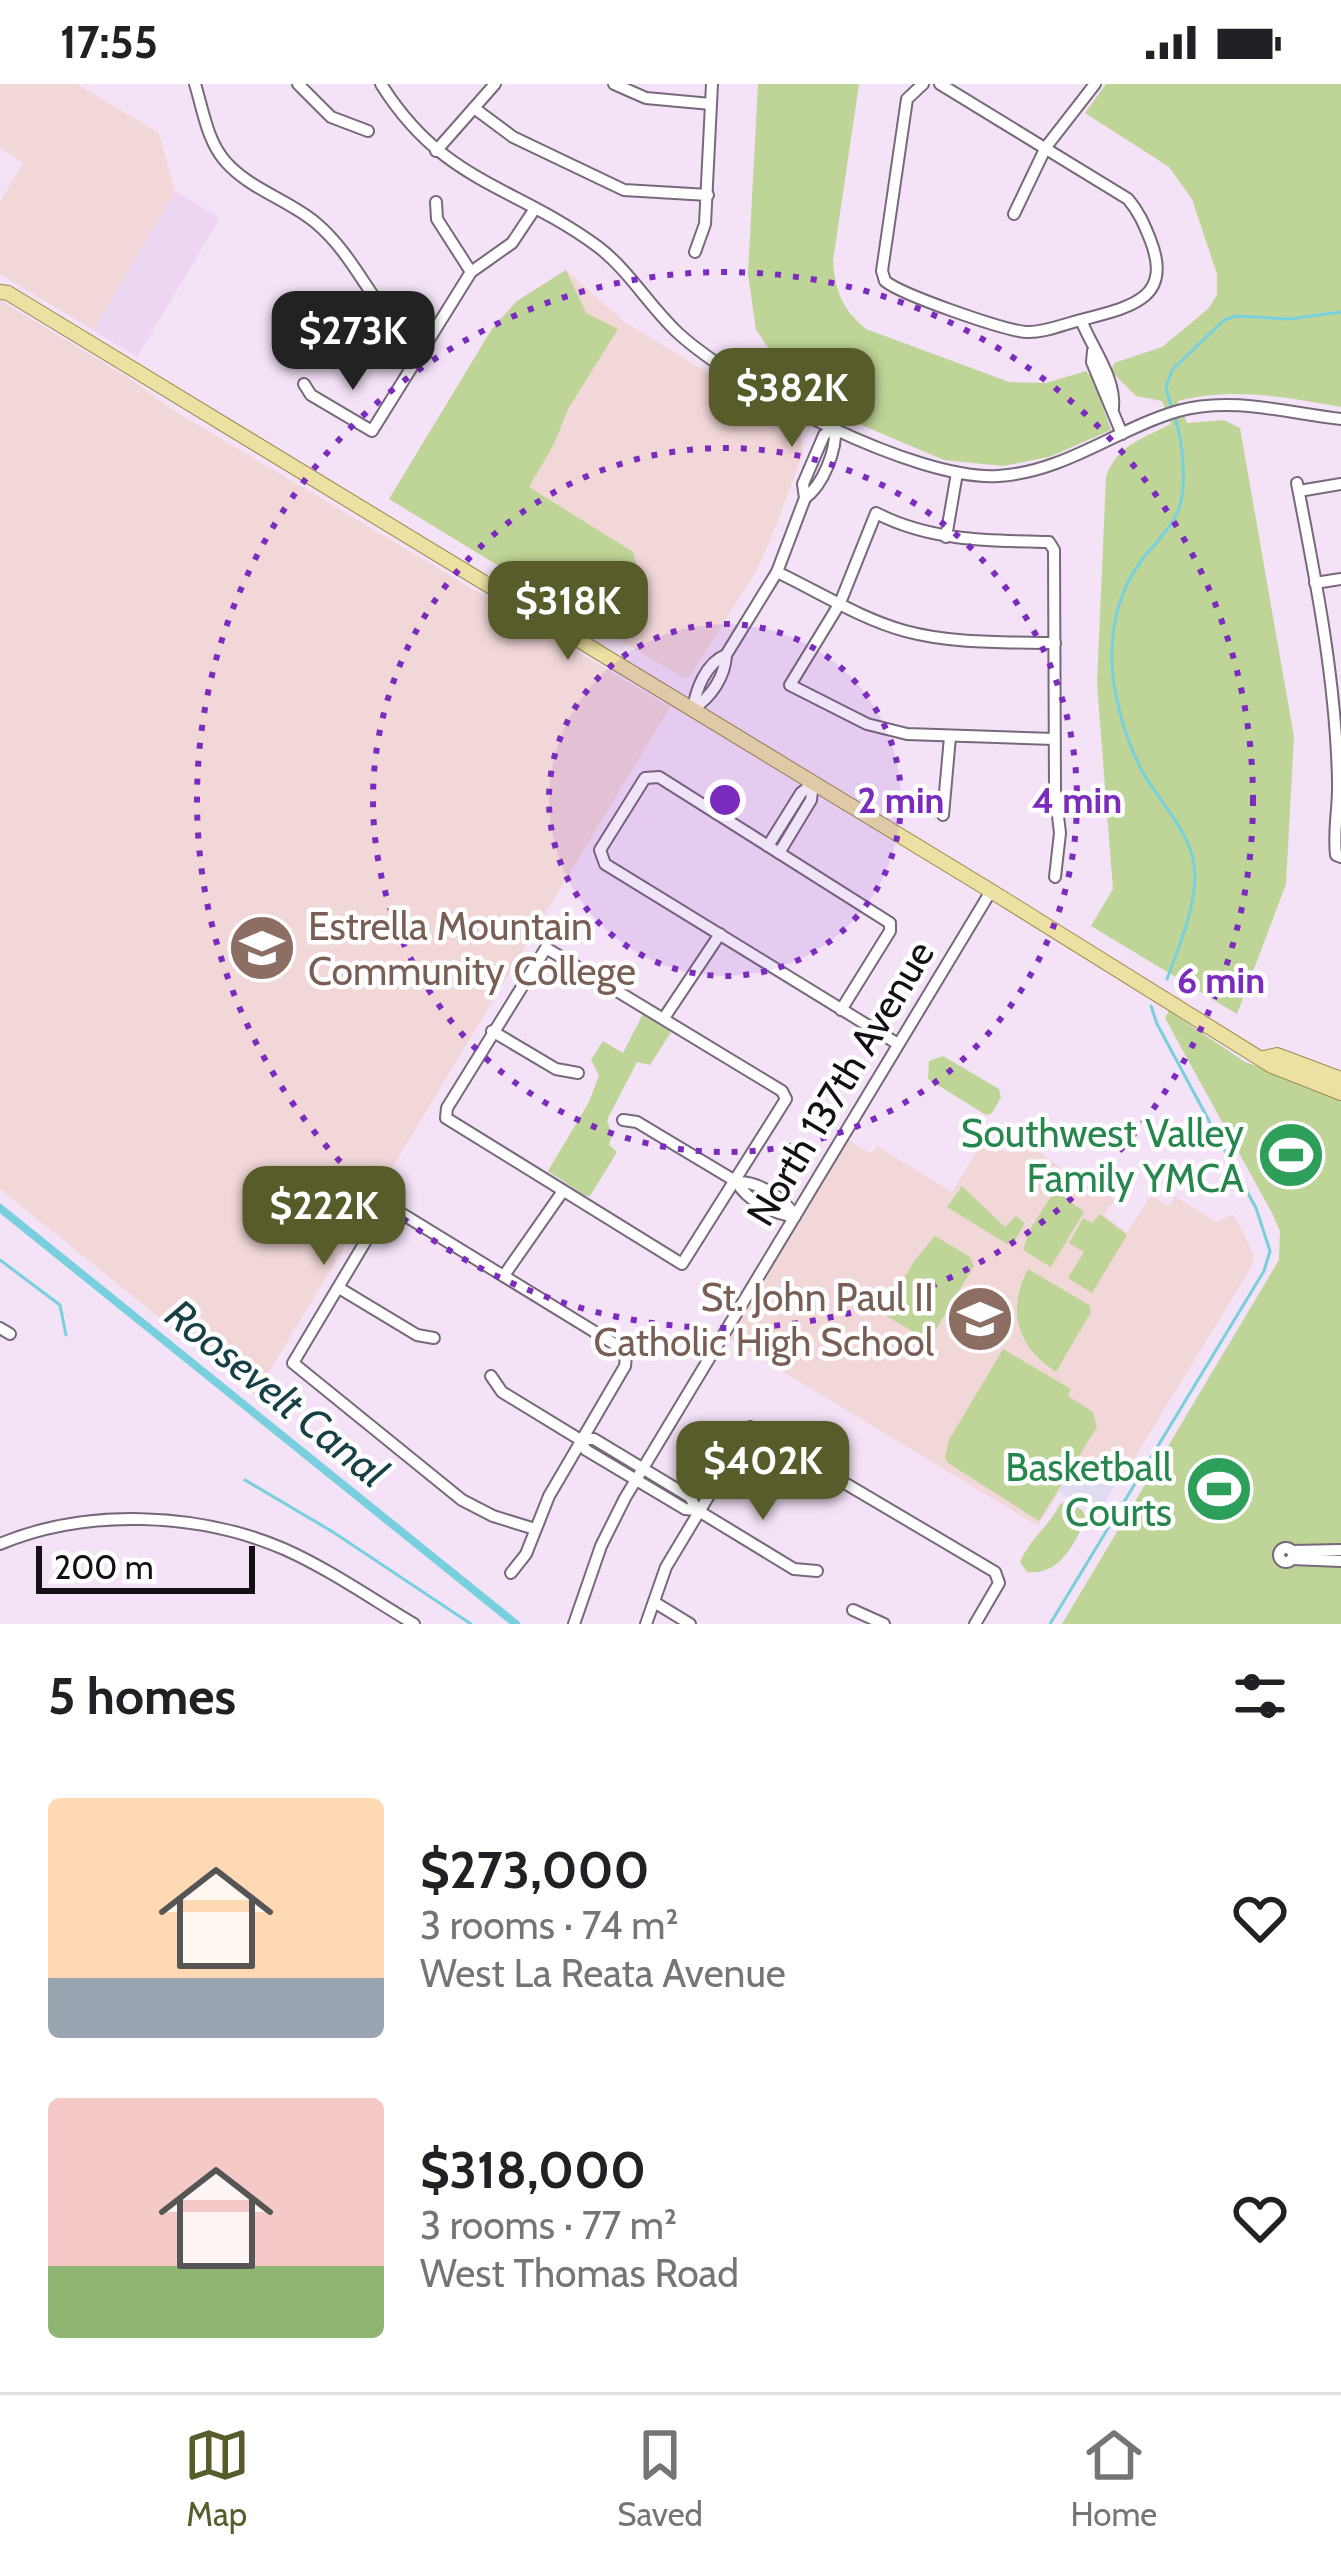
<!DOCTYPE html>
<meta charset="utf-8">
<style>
:root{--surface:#fff;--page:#f2f2f2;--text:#202124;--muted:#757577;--line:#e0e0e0;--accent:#575c2a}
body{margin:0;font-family:Cabin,sans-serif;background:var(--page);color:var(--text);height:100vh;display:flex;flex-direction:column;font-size:45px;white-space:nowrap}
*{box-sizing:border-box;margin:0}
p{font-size:39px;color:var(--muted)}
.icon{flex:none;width:66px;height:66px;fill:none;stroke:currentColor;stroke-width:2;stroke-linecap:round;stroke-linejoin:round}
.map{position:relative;height:1540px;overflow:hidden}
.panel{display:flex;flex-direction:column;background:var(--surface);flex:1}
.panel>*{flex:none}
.scale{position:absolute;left:36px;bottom:30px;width:219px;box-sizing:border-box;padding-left:12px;border:6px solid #140e15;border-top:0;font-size:33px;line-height:42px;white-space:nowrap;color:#140e15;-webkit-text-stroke:9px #fff;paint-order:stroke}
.price{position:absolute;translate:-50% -102px;padding:0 27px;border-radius:24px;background:var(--accent);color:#fff;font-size:39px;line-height:78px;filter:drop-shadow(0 3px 6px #0008)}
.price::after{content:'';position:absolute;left:50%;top:72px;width:36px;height:27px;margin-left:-18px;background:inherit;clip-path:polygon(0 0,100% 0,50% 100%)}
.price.active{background:#222;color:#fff}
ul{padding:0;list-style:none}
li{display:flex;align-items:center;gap:36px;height:300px;padding:0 48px}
li span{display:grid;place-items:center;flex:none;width:336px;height:240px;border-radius:12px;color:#555}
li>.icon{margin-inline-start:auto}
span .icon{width:144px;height:144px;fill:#fffc;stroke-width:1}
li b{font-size:51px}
h2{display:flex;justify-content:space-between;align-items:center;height:144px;padding:0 48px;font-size:51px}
.status{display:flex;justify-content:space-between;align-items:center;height:84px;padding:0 60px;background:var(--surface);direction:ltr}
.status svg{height:33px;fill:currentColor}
.menu{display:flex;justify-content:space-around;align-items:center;height:168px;border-top:3px solid var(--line);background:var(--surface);font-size:33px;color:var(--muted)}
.menu a{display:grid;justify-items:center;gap:6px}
.menu .active{color:var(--accent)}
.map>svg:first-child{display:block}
.built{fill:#edd6f1}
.industrial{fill:#e0dbf1}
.education{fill:#f2d7d8}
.green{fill:#bfd497}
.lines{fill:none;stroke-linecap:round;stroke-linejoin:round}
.stream{stroke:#78d0de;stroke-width:3}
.canal{stroke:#78d0de;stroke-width:8}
.minor-casing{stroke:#78687b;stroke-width:14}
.major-casing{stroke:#998a49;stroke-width:16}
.minor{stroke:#fff;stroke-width:10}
.major{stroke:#ede0a3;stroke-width:14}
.ring{fill:none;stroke:#7b2cbf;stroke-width:6;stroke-dasharray:6 12}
.labels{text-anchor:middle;stroke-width:9;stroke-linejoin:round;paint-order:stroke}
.education-label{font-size:39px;fill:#785e54;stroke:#fff;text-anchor:start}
.street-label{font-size:39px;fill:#140e15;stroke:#fff}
.leisure-label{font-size:39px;fill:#27864d;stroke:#fff;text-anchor:end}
.water-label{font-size:42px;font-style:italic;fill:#163f46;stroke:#fff}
.centre{fill:#7b2cbf;stroke:#fff;stroke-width:6}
.ring-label{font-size:36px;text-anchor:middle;font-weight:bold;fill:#7b2cbf;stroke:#fff;stroke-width:9;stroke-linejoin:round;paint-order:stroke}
</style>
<div class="status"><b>17:55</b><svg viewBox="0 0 49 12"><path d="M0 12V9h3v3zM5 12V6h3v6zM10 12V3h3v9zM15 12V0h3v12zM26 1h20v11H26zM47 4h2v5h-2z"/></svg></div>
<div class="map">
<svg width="1341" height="1540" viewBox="0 0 1341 1540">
<rect width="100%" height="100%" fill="#f4e2f7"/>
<polygon class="built" points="175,107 220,134 137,273 93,246"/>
<polygon class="industrial" points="1077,1378 1115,1401 1097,1431 1059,1408"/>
<g class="education">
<polygon points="0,0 77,0 159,49 175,107 93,246 0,190 0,118 23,79 0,64"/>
<polygon points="566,186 623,237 800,345 803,370 770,457 754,491 690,592 683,594 389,415 492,245 517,217"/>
<polygon points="0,216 130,295 173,326 670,623 255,1311 0,1105"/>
<polygon points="986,1052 1009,1070 1022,1054 1085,1103 1092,1096 1115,1116 1104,1131 1127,1149 1151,1111 1169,1122 1175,1113 1217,1138 1233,1130 1254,1171 1252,1182 1118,1401 1077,1377 1038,1442 729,1255 849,1056 871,1070 877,1062 952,1108"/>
</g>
<g class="green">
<path d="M758,0H859L833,177C835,207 842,225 866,245L1009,298L1046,299L1086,287L1093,295L1111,346L1049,373L1003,382L944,376L805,317L756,246L748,190Z"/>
<path d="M1106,0H1341V323C1286,313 1234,303 1178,317L1187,339L1224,336L1240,344L1294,653L1286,800L1237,930L1091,842L1113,805L1097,600L1106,393C1117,361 1142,355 1171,340L1162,317L1136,312L1111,287L1114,279L1162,263L1208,225L1217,211V190L1192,115L1169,83L1085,29Z"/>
<polygon points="566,186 586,229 618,245 568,325 554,360 529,403 633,468 636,479 599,543 389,415 492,245 517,217"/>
<polygon points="1169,927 1245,978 1341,1013 1341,1540 1062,1540 1279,1176 1280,1147 1272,1129 1165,934"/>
<polygon points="643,930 671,948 650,981 637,978 607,1036 612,1051 609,1061 617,1068 590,1112 584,1111 548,1087 589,1018 599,991 591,976 603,957 623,969"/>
<polygon points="943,972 999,1005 1001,1013 992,1029 986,1031 928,995 929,977"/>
<polygon points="962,1102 1005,1143 1016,1132 1025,1139 1014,1158 1007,1160 947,1123"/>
<polygon points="1055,1106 1084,1128 1051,1183 1023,1166 1031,1144"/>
<polygon points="1100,1130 1127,1151 1092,1209 1068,1194 1084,1168 1069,1159 1083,1134 1092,1139"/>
<polygon points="935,1152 970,1173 974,1182 929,1257 883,1230 915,1176"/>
<path d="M1028,1185L1089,1221L1091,1228L1056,1288C1017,1263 1006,1226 1028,1185Z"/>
<polygon points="1003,1265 1071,1305 1068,1312 1093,1328 1097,1343 1039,1437 948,1379 945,1374 949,1356"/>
<path d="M1067,1418L1082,1426L1086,1434C1075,1459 1060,1492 1027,1488L1020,1478C1031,1453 1049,1443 1060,1420Z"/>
</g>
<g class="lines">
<g class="stream">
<polyline points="1172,325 1166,304 1172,286 1224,236 1236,232 1289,235 1341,228"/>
<path d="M1167,895C1179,862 1195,826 1195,790C1194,749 1159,719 1141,685C1125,653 1111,607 1112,571C1112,537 1121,504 1141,477C1154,460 1171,445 1179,425C1187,401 1183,358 1175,334"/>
<polyline points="0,1176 60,1221 66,1251"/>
<polyline points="245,1396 333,1448 471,1540"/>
<polyline points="1050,1540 1264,1187 1270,1167 1256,1124 1157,940 1151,922"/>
</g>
<polyline class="canal" points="0,1124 516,1540"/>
<defs>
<g id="minor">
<path d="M195,0C203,26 207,56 225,77C249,105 289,116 316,139C360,176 375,233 422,265"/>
<polyline points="298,0 331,33 368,47"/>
<path d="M381,0C443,99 512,100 597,162C629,186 649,222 678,249C738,304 916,397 998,392C1065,388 1116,345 1178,327C1232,312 1287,329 1341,335"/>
<polyline points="614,0 646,14 711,20"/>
<path d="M923,0L907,15L882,187L885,197C902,211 1003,246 1026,248C1044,249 1064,240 1081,236C1131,223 1174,215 1150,155C1144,140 1139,128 1128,115L940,0"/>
<polyline points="474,24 513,53 624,106 708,111"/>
<polyline points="436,67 495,0"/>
<polyline points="436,118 437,135 471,188"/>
<polyline points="1014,130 1046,63 1095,0"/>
<polyline points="695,168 705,140 712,0"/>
<path d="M1081,236C1092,264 1116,294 1113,324"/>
<polyline points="1093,267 1092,278 1122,350"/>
<polyline points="304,300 311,311 372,347 471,188 512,159 534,126"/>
<path d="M1297,399C1316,497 1336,597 1338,697C1339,722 1333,746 1336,771L1341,773"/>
<polyline points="1299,407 1341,400"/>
<path d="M805,414C823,401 837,366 835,343"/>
<polyline points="946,453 957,389"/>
<path d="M777,488C819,508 861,535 905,547C953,560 1005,558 1055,559"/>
<polyline points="1315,499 1341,495"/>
<path d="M693,625C711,613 725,593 726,571L777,488L805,414L803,400L824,351L835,343"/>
<path d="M693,625C696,605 706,579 726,571"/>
<path d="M1054,655L907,650L867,640L790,601L840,519L876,429C930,457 989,457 1049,458L1054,466L1055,707L1060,749L1055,793"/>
<polyline points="943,731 950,653"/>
<polyline points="768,762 801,709 813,699"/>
<polyline points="779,769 811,716 813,699"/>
<polygon points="546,864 782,1007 786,1015 682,1180 446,1034 447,1024"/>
<polyline points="841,926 890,847 890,839 659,693 645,694 600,766 605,780 898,960"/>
<polyline points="664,934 720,850"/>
<polyline points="492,947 556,985 578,989"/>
<path d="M623,1036L637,1038L737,1098C746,1116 775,1131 795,1132"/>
<path d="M737,1098C758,1097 784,1114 795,1132"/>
<polyline points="505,1190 563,1107"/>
<polyline points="339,1204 417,1251 434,1254"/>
<polyline points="0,1244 10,1250"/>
<polyline points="491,1292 502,1308 579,1355 586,1366 685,1425 697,1426 794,1485 817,1487"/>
<polyline points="579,1355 594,1355 690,1413 697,1426"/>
<path d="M0,1460C86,1424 198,1428 284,1465C329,1485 372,1515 414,1540"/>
<circle cx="1286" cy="1471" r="7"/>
<polyline points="1292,1467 1341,1466"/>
<polyline points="1292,1475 1341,1477"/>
<polyline points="511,1489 526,1470 549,1412 625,1282 626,1272 621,1264 391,1123 383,1128 293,1279 462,1416 493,1432 535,1445"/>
<polyline points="654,1518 690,1540"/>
<polyline points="853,1526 884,1540"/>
<polyline points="574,1540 601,1462 625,1414 991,807"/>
<polyline points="646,1540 666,1483 750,1343 995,1488 999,1499 975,1540"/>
</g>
<g id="major">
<polyline points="0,208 8,209 991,807 1272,982 1341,1009"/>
<polyline points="1264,974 1277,971 1341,995"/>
</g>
</defs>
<use href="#minor" class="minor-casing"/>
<use href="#major" class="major-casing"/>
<use href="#minor" class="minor"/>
<use href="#major" class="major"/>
</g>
<circle cx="725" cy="716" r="176" fill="#7b2cbf" fill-opacity=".12"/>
<g class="ring">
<circle cx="725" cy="716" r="176"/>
<circle cx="725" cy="716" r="352"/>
<circle cx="725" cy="716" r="528"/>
</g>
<defs>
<symbol id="university-disc" viewBox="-11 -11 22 22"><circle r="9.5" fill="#8d6e63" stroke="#fff"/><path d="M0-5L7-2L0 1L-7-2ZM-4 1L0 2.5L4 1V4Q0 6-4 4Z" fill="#fff"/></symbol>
<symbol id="stadium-disc" viewBox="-11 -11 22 22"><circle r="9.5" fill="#2e9e5b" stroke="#fff"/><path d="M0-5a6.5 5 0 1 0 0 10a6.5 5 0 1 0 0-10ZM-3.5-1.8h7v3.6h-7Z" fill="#fff"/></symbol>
<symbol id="school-disc" viewBox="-11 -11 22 22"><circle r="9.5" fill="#8d6e63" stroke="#fff"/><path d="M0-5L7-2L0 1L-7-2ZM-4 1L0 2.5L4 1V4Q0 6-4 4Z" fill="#fff"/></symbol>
</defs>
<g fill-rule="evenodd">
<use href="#university-disc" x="224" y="826" width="76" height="76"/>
<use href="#stadium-disc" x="1253" y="1033" width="76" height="76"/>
<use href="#school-disc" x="942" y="1197" width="76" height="76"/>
<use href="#stadium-disc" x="1181" y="1367" width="76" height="76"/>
</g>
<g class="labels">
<g class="education-label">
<text x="308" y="856">Estrella Mountain<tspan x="308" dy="45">Community College</tspan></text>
<text x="934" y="1227" text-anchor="end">St. John Paul II<tspan x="934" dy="45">Catholic High School</tspan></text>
</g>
<g class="street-label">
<text transform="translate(840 999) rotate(-59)" y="14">North 137th Avenue</text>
</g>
<g class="leisure-label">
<text x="1244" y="1063">Southwest Valley<tspan x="1244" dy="45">Family YMCA</tspan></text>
<text x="1172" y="1397">Basketball<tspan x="1172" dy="45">Courts</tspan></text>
</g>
<g class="water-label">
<text transform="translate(277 1309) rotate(39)" y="15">Roosevelt Canal</text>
</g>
</g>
<circle cx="725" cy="716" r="18" class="centre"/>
<g class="ring-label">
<text x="901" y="729">2 min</text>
<text x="1077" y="729">4 min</text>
<text x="1221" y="909">6 min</text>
</g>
</svg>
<div class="scale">200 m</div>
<b class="price active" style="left:353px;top:309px">$273K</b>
<b class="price" style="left:792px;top:366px">$382K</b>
<b class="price" style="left:568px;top:579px">$318K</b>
<b class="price" style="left:324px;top:1184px">$222K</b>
<b class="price" style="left:763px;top:1439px">$402K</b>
</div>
<section class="panel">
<h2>5 homes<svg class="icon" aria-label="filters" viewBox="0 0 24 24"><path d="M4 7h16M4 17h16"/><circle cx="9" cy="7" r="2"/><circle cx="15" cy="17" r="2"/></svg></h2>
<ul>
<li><span style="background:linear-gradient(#ffd9b3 75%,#9aa5b1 0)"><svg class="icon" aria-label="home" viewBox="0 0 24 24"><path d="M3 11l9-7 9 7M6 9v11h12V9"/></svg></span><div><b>$273,000</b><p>3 rooms · 74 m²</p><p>West La Reata Avenue</p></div><svg class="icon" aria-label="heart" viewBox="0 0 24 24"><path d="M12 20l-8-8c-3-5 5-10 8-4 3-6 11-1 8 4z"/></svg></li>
<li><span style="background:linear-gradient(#f6c9c9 70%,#8fb573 0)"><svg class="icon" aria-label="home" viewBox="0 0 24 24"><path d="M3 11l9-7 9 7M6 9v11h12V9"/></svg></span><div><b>$318,000</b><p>3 rooms · 77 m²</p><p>West Thomas Road</p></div><svg class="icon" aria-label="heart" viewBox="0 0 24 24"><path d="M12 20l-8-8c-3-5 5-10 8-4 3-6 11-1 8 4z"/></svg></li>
</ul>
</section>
<nav class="menu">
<a class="active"><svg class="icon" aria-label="map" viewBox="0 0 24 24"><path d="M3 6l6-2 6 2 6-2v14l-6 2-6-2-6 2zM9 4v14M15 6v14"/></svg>Map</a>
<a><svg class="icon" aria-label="saved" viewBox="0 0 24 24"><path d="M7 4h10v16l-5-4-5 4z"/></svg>Saved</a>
<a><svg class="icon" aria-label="home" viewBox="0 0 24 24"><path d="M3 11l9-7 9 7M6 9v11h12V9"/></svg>Home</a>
</nav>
